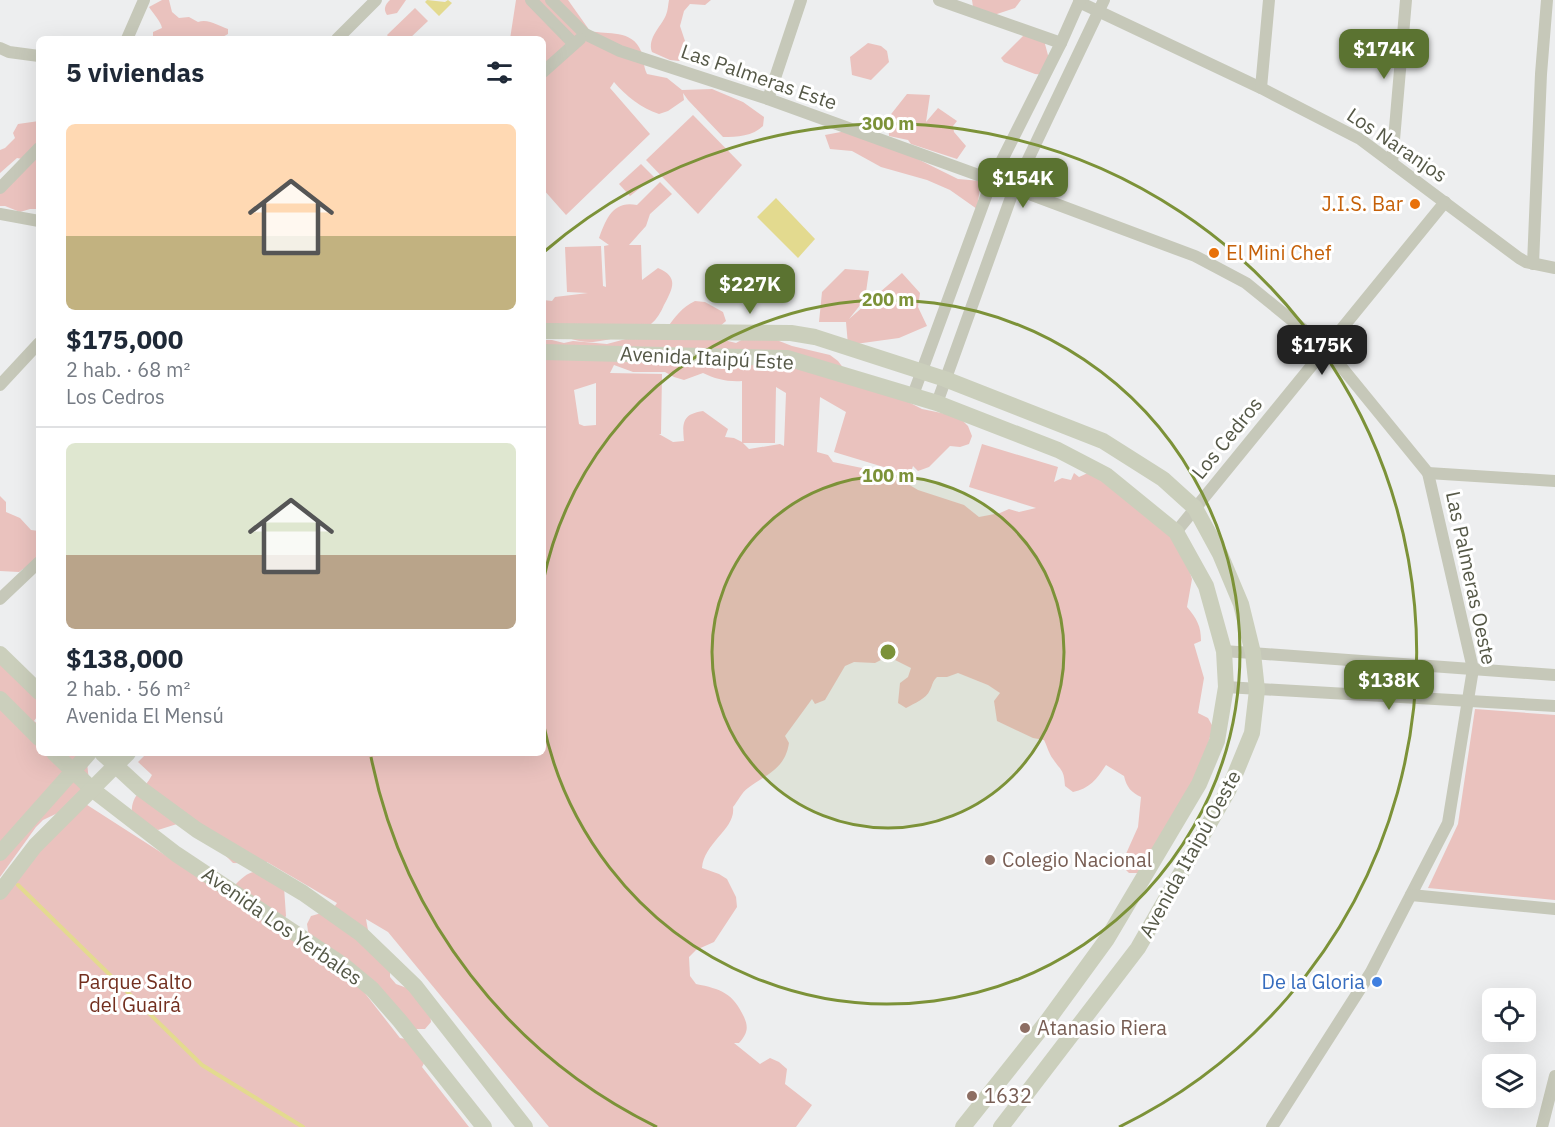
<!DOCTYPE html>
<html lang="es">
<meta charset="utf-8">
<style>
:root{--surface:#fff;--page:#f6f6f7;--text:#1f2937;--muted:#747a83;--line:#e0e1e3;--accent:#5b7331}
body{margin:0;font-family:"IBM Plex Sans",sans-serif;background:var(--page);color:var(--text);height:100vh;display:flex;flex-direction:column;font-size:22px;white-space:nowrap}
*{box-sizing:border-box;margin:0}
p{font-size:20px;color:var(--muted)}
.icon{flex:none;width:33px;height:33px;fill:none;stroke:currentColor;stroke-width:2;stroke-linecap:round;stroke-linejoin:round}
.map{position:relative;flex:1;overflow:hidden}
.sheet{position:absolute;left:36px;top:36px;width:510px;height:720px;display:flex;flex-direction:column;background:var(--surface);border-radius:9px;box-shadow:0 6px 24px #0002}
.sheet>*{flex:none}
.controls{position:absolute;left:1482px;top:988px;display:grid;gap:12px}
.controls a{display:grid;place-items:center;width:54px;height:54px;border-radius:9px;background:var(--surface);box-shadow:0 6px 24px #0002;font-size:30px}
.price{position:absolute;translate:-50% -51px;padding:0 14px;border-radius:12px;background:var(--accent);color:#fff;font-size:20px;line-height:39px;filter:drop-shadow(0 2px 3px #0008)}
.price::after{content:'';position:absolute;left:50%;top:36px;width:18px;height:14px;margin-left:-9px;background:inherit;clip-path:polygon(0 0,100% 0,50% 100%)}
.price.active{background:#222;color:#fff}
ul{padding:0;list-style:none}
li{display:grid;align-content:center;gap:12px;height:318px;padding:0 30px}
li+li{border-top:2px solid var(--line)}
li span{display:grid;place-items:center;height:186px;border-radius:9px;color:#555}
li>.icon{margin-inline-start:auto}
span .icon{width:108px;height:108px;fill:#fffc;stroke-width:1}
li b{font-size:26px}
h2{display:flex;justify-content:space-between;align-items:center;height:72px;padding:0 30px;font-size:26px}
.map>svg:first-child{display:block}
.green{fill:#eac2be;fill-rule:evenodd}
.water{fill:#e3da8f}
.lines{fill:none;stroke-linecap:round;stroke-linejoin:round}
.stream{stroke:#e3da8f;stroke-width:4}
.street{stroke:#c6c8b9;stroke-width:12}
.secondary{stroke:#cbcfbc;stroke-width:16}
.ring{fill:none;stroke:#7c9238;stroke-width:3}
.food-dot{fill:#e8710a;stroke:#fff;stroke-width:2}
.education-dot{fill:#8d6e63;stroke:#fff;stroke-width:2}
.shop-dot{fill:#3f7fe0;stroke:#fff;stroke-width:2}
.labels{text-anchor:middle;stroke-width:6;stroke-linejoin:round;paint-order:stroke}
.street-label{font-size:20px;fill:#555847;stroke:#fff}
.food-label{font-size:20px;fill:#c56008;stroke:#fff;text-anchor:end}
.education-label{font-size:20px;fill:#785e54;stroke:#fff;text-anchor:start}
.park-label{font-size:20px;fill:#722f1f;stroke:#fff}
.shop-label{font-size:20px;fill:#366cbe;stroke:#fff;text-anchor:end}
.centre{fill:#7c9238;stroke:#fff;stroke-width:3}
.ring-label{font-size:18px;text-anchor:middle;font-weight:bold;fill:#7c9238;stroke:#fff;stroke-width:6;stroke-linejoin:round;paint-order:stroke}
</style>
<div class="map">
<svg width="1555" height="1127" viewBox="0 0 1555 1127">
<rect width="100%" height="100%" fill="#edeeef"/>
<g class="green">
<path d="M162,0H169L172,12L179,18L189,17L198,22C208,18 219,26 228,29V34C218,41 211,36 200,37L198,39L153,37V32L162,28C161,22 153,13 149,7Z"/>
<path d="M390,0H406L397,13L387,15C383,9 385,5 390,0Z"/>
<path d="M516,0H568L590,31C608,35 632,29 641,51C644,58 643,66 647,74L667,78L682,90L712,89L743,102L764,117L763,126C753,136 737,137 723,137L688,100L683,93L684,100L668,111L659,114C641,108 626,96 614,82L610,88L650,134L566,215L543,189V39H510Z"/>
<path d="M669,0H711L705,5L690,4L684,11L680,26L688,50L687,55L679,61L670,60L652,52C647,38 661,27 666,15C668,10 668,5 669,0Z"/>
<polygon points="972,0 1021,0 1015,8 988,17 974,13"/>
<polygon points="415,8 428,21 409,39 390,39 387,35"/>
<polygon points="1028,31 1050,38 1045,44 1049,59 1045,75 1035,74 1004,62 1001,58"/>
<polygon points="868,43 881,46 887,51 889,62 871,80 852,75 850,57"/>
<polygon points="907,94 930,95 926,122 938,108 957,121 953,126 954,132 966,146 957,159 911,144 908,140 889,136 888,118"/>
<polygon points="693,115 742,165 698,214 646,160"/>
<polygon points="39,121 39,209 30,209 20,212 5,206 0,206 0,186 22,159 17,158 0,173 0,150 5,148 15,138 13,133 18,124"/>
<polygon points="846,131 873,137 958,179 981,181 977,209 950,190 927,180 881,167 852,151 830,149 825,135"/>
<polygon points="641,164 654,177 630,196 619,184"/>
<path d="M660,182L672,194L650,214L646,226L629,245H641L642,280L658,268C679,277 673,288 664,305C661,312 657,319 651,324C636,334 611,340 593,342C576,343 559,334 543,329V300L552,301L555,297L588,293L567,292L565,247L601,246L603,286L606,287L604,246L609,245L599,238C606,219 613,200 637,205Z"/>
<polygon points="845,269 869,271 865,299 849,319 902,273 920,293 918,307 927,326 899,338 848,345 846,322 819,322 822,292"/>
<path d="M695,301L705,302L723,312L726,321L719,327L720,339L736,343L745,338L774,339L792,346L830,355L838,361L844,369L922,409L951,415L962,420L968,426L972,436L969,444L960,447L950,446L929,467L918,471L913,466L910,475L834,452L846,412L820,397L817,452L828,455L833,462L891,474L918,490L964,505L979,517L1000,513L1009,509L1019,512L1036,508L969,487L982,444L1058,467L1054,482L1062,478L1071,480L1074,473L1079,477L1090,472L1176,529L1192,579L1187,607C1197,619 1201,626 1201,641L1194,644L1204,678L1198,713L1208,718L1213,727L1199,773L1139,873H1129L1121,865L1138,827L1141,797C1131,792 1127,788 1124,776L1106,765C1097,779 1089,789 1073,792L1065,786C1064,769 1061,771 1053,759C1049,754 1047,746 1044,740L1033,738L997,721L994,701L1000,693L988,685L958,673L947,677H937C932,682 933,684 930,690C926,699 915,703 906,708L898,703L900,683L908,677L911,668L893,659H883L875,663L854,662L845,666L825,700L815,704L812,699L785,736L789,743C785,769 767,774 748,788C742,792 738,801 733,807C736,829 704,842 702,868L719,874L727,879L736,897L737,907L714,942L696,950L689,957L690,976L696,984C721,989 733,993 744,1017C749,1028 747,1034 739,1043H734L760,1064L770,1058L779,1062L787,1069L785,1084L812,1105L796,1127H549L388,932L366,919L371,947L390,967V977L396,984L415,991L429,1003L431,1022L425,1029H414L353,978L400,1038L417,1041L428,1056L422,1067L469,1127H0V893L81,801L207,882L235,885C256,863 262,872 284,887L286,916L281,924L310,945L307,924L311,916L332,910L337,903L267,862L264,864L233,863L225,855L177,824L158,830L132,816C130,794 143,792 152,775L138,762L147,753H543V340H552L564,343L573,341L607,344L667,328C675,317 682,307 695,301ZM614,365L633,372H665L674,377L684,380L703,373C715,379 728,382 742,381V442L734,438L725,437L728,429L703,411C683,414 682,422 684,441L673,442L659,434H661L662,374L610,373ZM596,383V425L584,426L579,424L574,390ZM776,387L786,393L784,446L780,444L749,449L743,443H775Z"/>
<polygon points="0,496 6,502 6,512 20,518 31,530 39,531 39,565 23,569 19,572 0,571"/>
<polygon points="0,656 39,683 39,714 34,721 39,725 39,753 80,753 87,763 89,781 62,811 43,820 36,827 0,877"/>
<polygon points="1475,709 1555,715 1555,900 1428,888 1458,824"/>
</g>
<g class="water">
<polygon points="427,0 445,2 448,0 452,3 439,16 425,2"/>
<polygon points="776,198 815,239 798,258 757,217"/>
</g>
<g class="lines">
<polyline class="stream" points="18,885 202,1065 303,1127"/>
<g class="street">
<polyline points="531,0 574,44"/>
<polyline points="551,0 585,34 620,51 768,99 992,180 1195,256 1246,283 1326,348 1428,473 1473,669 1448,823 1371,972 1272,1127"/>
<polyline points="939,0 1061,43"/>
<polyline points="1079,2 1261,88 1360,139 1519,258 1526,262 1555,268"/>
<polyline points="127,39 144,0"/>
<polyline points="337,39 376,0"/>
<polyline points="0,48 9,52 39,56"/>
<polyline points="543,72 580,39"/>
<polyline points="1261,88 1269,0"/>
<polyline points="768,99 801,0"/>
<polyline points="1392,163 1406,0"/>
<polyline points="0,188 39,148"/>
<polyline points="0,214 39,221"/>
<polyline points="1533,264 1541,74 1547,0"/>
<polyline points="0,385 39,343"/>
<polyline points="913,395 992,180 1061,43 1080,0"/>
<polyline points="937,403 1014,189 1104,0"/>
<polyline points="1428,473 1555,481"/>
<polyline points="1176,532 1445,202"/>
<polyline points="0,599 39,562"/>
<polyline points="1224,651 1555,675"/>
<polyline points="1226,687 1555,706"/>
<polyline points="1411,895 1555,909"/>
<polyline points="1542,1127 1555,1076"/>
</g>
<g class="secondary">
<polyline points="543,331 791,333 815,337 945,379 1103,441 1163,479 1195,508 1220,554 1241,604 1253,653 1257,690 1252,733 1229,789 1138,948 1001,1127"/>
<polyline points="543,352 787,358 937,403 1058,450 1106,475 1176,532 1206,586 1224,651 1226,687 1217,741 1199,784 1107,939 1048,1020 963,1127"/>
<polyline points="0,654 39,692"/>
<polyline points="0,699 39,738"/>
<polyline points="54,753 93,790 176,854 343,965 372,989 400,1021 484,1127"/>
<polyline points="102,753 141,789 197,830 303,893 361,934 415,986 525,1127"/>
<polyline points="0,853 89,753"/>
<polyline points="0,892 35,846 128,753"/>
</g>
</g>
<circle cx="888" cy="652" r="176" fill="#7c9238" fill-opacity=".12"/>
<g class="ring">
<circle cx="888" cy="652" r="176"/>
<path d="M543 582A352 352 0 1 1 543 722"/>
<path d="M657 1127A528 528 0 0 1 371 757M545 251A528 528 0 1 1 1119 1127"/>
</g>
<g class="food-dot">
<circle cx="1415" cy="204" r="6"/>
<circle cx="1214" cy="253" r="6"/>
</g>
<g class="education-dot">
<circle cx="990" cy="860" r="6"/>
<circle cx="1025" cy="1028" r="6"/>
<circle cx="972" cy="1096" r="6"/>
</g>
<circle class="shop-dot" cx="1377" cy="982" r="6"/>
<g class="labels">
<g class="street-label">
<text transform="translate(759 77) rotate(19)" y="7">Las Palmeras Este</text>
<text transform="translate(1397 145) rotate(34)" y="7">Los Naranjos</text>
<text transform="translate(707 358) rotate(3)" y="7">Avenida Itaipú Este</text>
<text transform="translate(1227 438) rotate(-51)" y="7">Los Cedros</text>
<text transform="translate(1471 578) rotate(78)" y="7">Las Palmeras Oeste</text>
<text transform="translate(1190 854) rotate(-61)" y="7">Avenida Itaipú Oeste</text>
<text transform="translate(282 926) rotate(35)" y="7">Avenida Los Yerbales</text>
</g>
<g class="food-label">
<text x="1403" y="211">J.I.S. Bar</text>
<text x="1226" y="260" text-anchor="start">El Mini Chef</text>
</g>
<g class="education-label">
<text x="1002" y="867">Colegio Nacional</text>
<text x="1037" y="1035">Atanasio Riera</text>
<text x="984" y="1103">1632</text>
</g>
<g class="park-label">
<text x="135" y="989">Parque Salto<tspan x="135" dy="23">del Guairá</tspan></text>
</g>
<g class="shop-label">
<text x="1365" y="989">De la Gloria</text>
</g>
</g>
<circle cx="888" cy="652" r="9" class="centre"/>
<g class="ring-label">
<text x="888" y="130">300 m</text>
<text x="888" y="306">200 m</text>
<text x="888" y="482">100 m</text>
</g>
</svg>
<div class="controls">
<a><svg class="icon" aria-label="locate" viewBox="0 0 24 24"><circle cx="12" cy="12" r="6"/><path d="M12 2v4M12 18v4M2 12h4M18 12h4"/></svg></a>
<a><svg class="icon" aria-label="layers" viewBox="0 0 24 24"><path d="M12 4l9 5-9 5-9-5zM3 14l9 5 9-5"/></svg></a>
</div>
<b class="price" style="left:1384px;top:80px">$174K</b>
<b class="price" style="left:1023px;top:209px">$154K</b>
<b class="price" style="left:750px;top:315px">$227K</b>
<b class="price active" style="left:1322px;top:376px">$175K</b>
<b class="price" style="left:1389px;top:711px">$138K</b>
<section class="sheet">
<h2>5 viviendas<svg class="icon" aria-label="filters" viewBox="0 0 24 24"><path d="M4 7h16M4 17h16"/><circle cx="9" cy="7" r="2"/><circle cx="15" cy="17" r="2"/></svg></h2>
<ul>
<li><span style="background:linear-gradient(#ffd9b3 60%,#c2b280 0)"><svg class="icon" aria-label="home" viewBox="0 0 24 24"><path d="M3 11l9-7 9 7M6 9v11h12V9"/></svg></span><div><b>$175,000</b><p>2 hab. · 68 m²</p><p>Los Cedros</p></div></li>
<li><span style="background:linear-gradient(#dfe7d0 60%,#b9a48a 0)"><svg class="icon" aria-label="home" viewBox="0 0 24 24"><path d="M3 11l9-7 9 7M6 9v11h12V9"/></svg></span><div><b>$138,000</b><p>2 hab. · 56 m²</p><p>Avenida El Mensú</p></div></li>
</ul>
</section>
</div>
